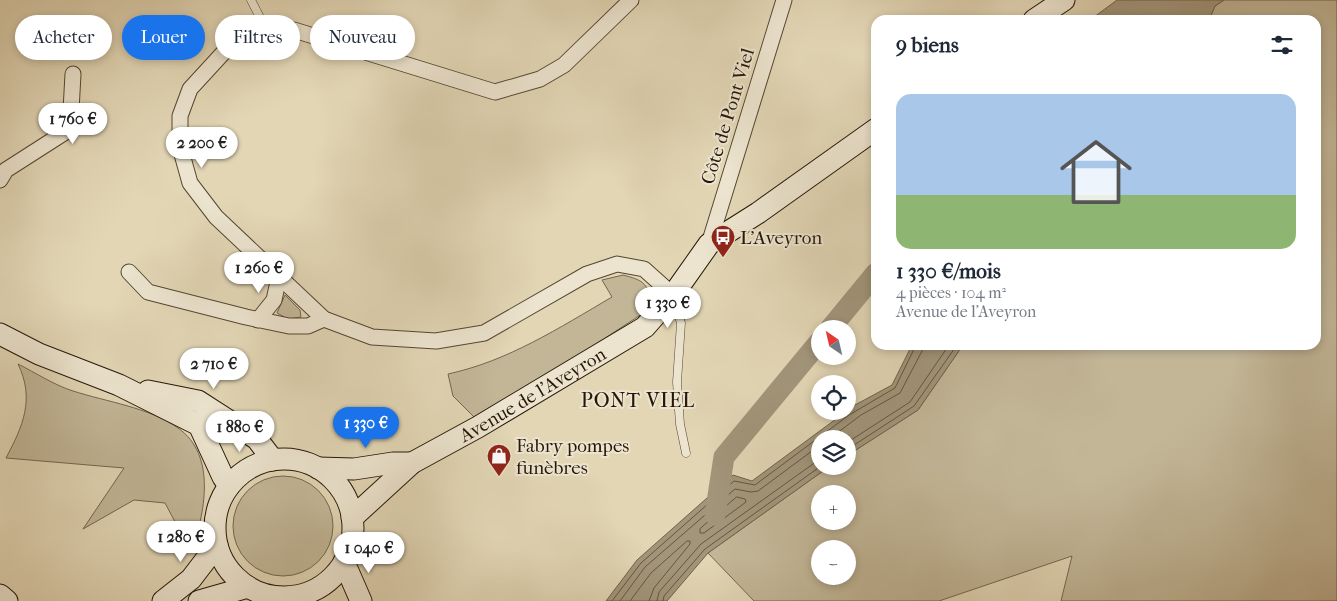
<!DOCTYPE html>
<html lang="fr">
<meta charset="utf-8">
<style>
:root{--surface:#fff;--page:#f2f2f3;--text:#1f2937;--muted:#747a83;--accent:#1a73e8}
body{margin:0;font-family:"IM FELL French Canon",serif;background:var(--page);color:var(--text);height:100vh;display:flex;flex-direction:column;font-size:19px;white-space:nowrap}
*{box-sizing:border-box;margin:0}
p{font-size:16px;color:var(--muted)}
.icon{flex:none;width:28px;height:28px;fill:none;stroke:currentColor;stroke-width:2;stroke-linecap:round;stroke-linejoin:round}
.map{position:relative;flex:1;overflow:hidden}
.details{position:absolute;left:871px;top:15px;width:450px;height:335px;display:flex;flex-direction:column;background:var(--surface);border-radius:15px;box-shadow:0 2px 8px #0003}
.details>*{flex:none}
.banner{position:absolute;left:15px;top:15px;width:475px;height:45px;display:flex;gap:10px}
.needle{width:32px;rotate:326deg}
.controls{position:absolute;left:811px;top:320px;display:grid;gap:10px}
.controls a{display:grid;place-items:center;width:45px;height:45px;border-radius:50%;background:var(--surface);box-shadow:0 2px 8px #0003;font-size:25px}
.price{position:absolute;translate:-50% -42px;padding:0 11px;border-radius:18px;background:#fff;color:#222;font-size:16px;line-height:32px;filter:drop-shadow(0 1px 2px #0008)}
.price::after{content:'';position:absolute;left:50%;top:30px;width:15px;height:11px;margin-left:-8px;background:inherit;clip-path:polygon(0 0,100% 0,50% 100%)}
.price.current{background:var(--accent);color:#fff}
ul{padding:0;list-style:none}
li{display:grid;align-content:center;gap:10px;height:265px;padding:0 25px}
li span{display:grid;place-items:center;height:155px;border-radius:15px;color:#555}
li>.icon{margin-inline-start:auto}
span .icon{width:90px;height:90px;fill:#fffc;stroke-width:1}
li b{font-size:21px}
h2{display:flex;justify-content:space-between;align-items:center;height:60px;padding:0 25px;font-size:21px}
.tag{padding:0 18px;border-radius:22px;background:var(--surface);box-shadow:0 2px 8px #0003;font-size:18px;line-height:45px}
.tag.current{background:var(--accent);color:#fff}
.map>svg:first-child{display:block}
.green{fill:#c2b697;stroke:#74664f;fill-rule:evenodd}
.water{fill:#a2957a;stroke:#70634c}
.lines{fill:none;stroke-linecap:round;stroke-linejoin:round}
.shore{stroke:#645640;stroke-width:1}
.canal{stroke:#a2957a;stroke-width:21}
.lane-casing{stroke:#544732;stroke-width:9}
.street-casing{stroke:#544732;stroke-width:17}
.secondary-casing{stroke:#251707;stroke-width:23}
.lane{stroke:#ece4cf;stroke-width:8}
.street{stroke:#ece4cf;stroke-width:15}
.secondary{stroke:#ece4cf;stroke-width:21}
.labels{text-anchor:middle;stroke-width:4;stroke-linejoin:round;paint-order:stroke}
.street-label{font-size:19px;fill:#251707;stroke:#ece4cf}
.poi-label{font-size:19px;fill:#251707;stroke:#ece4cf;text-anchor:start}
.neighbourhood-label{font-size:20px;letter-spacing:1px;fill:#251707;stroke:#ece4cf}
</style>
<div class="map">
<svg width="1337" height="601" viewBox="0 0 1337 601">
<rect width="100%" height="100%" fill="#e2d6b5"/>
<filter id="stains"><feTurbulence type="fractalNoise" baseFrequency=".004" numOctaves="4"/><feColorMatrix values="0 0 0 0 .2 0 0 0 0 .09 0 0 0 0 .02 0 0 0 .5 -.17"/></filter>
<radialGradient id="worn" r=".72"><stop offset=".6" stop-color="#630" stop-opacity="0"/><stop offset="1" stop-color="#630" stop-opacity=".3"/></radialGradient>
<g class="green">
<path d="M1224,0H1337V601H1061L1072,556L939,601H754L708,553L830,466H848V455L918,410L963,345H1316V20H1209L1215,6ZM820,494H848V521H820ZM820,549H848V576H820Z"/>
<path d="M623,275C642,280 647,282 652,302L645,312L590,348L474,417L453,396L448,374C508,361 559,328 612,297L602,280Z"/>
<polygon points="285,295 300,310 301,317 288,319 277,313"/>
<path d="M18,364C36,373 54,385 73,391C107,402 148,407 178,428C217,455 205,514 191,552L165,503L134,500L83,529L124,468L6,458C23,426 35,399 18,364Z"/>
<circle cx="283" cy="526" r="50"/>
</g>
<g class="water">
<polygon points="1117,0 1224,0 1215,6 1209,20 1090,20"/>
<polygon points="912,345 963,345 918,410 848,455 848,439 820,439 820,466 830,466 708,553 667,601 606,601 637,560 733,475 752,481 855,405 892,385"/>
</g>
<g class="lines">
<g class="shore">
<polyline points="829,439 861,415 900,393 922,351 923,345"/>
<polyline points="848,442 910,402 949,345"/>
<polyline points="848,449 914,406 957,345"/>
<polygon points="737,497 745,499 746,502 704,533 700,533 700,529"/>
<polyline points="612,601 641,563 734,481 755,485 849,415 895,388 916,345"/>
<polyline points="620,601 645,567 735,489 751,492 758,491 820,445"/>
<polyline points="630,601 651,573 687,541 690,541 690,544 654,588 649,601"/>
<polyline points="657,601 659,592 701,544 820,459"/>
<polyline points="663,601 664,596 705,549 821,466"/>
</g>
<g class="canal">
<polyline points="830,329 876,273"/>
<polyline points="715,515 724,457 820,341"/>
</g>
<defs>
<g id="lane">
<polyline points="251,0 267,31"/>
<polyline points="674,299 681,323 677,382 680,424 686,453"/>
</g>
<g id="street">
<polyline points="631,0 564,65 540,79 495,92 294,30 267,31 243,40 224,52 190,89 180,116 180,147 190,183 216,217 324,319 372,337 436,341 484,333 587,274 617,264 644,269 673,295"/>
<polyline points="0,180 6,170 70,129 73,74"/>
<polyline points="709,244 784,0"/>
<polyline points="129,272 148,292 246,317 289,326 308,326 324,319"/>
<polyline points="258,320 274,300 279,277"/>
</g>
<g id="secondary">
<polyline points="1034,20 1064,0"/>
<polyline points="0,334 39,354 119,385 199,425 223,477 229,486"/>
<polyline points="148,391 198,401 257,439 273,460"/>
<circle cx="284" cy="528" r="69"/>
<polyline points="318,468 354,469 393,463 412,463"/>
<path id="s1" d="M352,518L412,463L478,427L645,327L673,295L709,244L758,213L876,129"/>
<polyline points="344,562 361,601"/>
<polyline points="0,595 7,601"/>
<polyline points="163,601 191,579 217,545"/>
<polyline points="199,601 248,587"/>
</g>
</defs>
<use href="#lane" class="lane-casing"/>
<use href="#street" class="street-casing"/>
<use href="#secondary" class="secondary-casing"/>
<use href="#lane" class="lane"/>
<use href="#street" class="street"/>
<use href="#secondary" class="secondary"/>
</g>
<defs>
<symbol id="bus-pin" viewBox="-11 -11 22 30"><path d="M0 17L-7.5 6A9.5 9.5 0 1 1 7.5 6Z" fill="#8f2418" stroke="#ece4cf"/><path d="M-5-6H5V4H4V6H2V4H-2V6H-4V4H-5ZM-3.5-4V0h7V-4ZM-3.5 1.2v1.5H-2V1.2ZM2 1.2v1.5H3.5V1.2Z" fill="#fff"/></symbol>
<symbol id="shop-pin" viewBox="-11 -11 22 30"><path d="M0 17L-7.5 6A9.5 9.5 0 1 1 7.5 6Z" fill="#8f2418" stroke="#ece4cf"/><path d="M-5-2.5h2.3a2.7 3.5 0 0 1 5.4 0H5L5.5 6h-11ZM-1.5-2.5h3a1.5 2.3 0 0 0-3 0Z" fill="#fff"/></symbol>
</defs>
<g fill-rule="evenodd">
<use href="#bus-pin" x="709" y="223" width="28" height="38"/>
<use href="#shop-pin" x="485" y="442" width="28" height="38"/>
</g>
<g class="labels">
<g class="street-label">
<text transform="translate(727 116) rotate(-73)" y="7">Côte de Pont Viel</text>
<text dy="7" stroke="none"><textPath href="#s1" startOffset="220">Avenue de l'Aveyron</textPath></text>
</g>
<g class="poi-label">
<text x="740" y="244">L'Aveyron</text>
<text x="516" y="452">Fabry pompes<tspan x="516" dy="22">funèbres</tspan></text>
</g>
<g class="neighbourhood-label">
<text x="638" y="407">PONT VIEL</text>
</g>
</g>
<rect width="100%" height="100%" filter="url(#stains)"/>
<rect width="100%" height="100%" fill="url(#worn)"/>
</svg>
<div class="controls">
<a><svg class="needle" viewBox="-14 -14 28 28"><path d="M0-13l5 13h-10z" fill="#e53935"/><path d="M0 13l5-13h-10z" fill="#747a83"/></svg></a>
<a><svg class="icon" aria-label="locate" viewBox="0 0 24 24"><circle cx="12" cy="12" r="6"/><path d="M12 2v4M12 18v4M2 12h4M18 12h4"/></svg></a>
<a><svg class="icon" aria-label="layers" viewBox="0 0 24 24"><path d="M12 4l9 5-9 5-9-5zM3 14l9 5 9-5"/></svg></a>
<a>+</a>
<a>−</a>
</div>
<b class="price" style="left:73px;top:145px">1 760 €</b>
<b class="price" style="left:202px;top:169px">2 200 €</b>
<b class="price" style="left:259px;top:294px">1 260 €</b>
<b class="price" style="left:668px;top:329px">1 330 €</b>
<b class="price" style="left:214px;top:390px">2 710 €</b>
<b class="price current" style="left:366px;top:449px">1 330 €</b>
<b class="price" style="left:240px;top:453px">1 880 €</b>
<b class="price" style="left:181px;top:563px">1 280 €</b>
<b class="price" style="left:369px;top:574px">1 040 €</b>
<div class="banner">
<a class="tag">Acheter</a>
<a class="tag current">Louer</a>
<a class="tag">Filtres</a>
<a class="tag">Nouveau</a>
</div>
<section class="details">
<h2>9 biens<svg class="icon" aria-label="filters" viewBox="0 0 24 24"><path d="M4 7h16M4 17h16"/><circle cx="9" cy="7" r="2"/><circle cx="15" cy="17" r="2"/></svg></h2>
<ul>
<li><span style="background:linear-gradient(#a9c7e8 65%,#8fb573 0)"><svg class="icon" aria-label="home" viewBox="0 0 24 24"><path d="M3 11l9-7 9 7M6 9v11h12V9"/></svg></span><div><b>1 330 €/mois</b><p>4 pièces · 104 m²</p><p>Avenue de l'Aveyron</p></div></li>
</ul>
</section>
</div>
